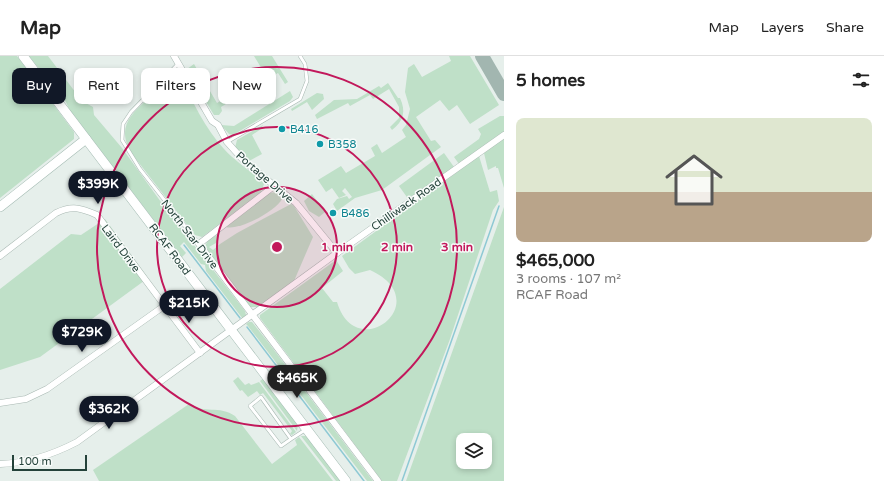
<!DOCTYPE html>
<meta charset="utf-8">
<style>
:root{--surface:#fff;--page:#f2f2f2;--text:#222;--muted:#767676;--line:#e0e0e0;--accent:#111827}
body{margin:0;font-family:"Varela Round",sans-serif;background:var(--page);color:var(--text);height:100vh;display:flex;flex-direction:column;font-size:15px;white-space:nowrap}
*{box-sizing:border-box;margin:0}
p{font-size:13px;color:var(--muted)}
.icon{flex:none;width:22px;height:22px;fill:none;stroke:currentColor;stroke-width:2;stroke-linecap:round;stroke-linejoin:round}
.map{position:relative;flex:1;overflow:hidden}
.drawer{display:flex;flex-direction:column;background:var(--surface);width:380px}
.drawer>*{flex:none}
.guide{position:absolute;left:12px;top:12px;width:380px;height:36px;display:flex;gap:8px}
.fabs{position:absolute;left:456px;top:377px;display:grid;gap:8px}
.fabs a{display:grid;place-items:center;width:36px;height:36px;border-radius:8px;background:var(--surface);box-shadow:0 2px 6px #0003;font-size:20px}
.scale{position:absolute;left:12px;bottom:10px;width:75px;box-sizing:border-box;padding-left:4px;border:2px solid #24423a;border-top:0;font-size:11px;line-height:14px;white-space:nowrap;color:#24423a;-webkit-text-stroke:3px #f7fbf9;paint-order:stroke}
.price{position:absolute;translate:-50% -34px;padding:0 9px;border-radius:14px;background:var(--accent);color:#fff;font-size:13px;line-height:26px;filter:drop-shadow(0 1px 2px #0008)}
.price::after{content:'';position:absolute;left:50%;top:24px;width:12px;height:9px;margin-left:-6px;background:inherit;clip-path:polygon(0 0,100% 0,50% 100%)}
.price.on{background:#222;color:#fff}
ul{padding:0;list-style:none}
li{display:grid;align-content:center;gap:8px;height:212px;padding:0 12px}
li+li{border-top:1px solid var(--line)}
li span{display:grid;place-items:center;height:124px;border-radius:8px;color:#555}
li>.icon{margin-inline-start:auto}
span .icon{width:72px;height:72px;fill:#fffc;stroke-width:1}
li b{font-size:17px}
h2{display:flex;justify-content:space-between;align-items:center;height:48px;padding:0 12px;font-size:17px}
.chip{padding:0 14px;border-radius:8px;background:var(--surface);box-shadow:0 2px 6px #0003;font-size:14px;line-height:36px}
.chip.on{background:var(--accent);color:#fff}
header{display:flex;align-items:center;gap:24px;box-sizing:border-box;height:56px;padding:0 20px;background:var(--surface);border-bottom:1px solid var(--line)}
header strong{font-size:19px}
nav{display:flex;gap:22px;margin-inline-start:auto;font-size:14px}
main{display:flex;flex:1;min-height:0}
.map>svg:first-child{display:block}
.green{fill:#bfe0c8;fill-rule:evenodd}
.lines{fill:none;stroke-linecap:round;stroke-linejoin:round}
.stream{stroke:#8ec9d4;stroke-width:1.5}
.taxiway{stroke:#a2b6b0;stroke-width:14}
.lane-casing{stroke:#a8b8b2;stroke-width:4}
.street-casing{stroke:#a8b8b2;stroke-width:7}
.secondary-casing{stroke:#a4bbb3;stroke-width:10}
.lane{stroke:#fff;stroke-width:3}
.street{stroke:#fff;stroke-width:6}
.secondary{stroke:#fff;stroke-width:9}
.ring{fill:none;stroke:#c2185b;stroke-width:2}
.culture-dot{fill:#0f9aa8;stroke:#f7fbf9;stroke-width:1.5}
.labels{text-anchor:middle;stroke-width:3;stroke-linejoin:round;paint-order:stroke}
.culture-label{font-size:11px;fill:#0d838f;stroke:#f7fbf9;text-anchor:start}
.street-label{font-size:11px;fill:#24423a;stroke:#f7fbf9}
.centre{fill:#c2185b;stroke:#f7fbf9;stroke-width:2}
.ring-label{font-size:12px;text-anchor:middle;font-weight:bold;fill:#c2185b;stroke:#f7fbf9;stroke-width:3;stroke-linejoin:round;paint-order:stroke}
</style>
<header>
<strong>Map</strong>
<nav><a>Map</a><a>Layers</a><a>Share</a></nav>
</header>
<main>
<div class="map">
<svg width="504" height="425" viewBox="0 0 504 425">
<rect width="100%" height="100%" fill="#e6efeb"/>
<g class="green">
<polygon points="0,0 17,0 74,76 74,83 0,142"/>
<polygon points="29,0 48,0 82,45 93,51 94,59 122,92 166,153 245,255 246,259 243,263 206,215 205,209 201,208 184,186 180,190 186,197 182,201 69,53 66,46"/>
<polygon points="254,0 272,0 288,26 285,28 278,17 265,25 262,20 265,18"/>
<polygon points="449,0 470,0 499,49 470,68 457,49 449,55 440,44 416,61 431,85 435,84 441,91 382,134 355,142 337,155 333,148 337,143 347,140 349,143 352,141 345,132 342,135 346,139 339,142 332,132 326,136 318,124 341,110 346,117 375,100 371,92 377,88 382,97 406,81 402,74 406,69 410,53 405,36 408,12 414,8 422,21 451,5"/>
<polygon points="194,8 217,47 244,31 247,35 221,51 222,55 219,59 214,59 188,16 187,13"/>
<path d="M174,17L181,19C191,45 206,73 224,93C235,105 250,115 263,125L264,128L261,136L202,181L195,179L132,98C117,74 128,60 147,44L157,47L158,43L150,40Z"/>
<path d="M388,27L398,42H400C406,55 404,65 392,74L390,71L399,62V51L389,33L373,43L370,39L350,50L348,47L317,63L315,59L334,44L357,43L379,30L381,32Z"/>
<polygon points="290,35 293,41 290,45 233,79 229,78 221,69 234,70"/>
<polygon points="317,37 323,38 324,43 312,54 307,46 292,55 291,53"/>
<polygon points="500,60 504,60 504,76 459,108 454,101 479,83 481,78 478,73"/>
<polygon points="263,69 261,73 252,79 262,98 249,105 235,92 237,84"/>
<polygon points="504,82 504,132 498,112 496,112 496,110 488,114 484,97"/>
<polygon points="444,97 454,111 409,144 399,130"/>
<path d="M479,100L490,136L497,134L499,145L493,154L450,283L397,425H382L260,262V259L336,204L343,215L322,232L333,246H337C356,310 438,245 370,214L355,218L349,212L342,200Z"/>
<path d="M276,136L282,143C276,155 239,175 226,171L270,137Z"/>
<polygon points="312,138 325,156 319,161 309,155 304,145"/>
<polygon points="291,148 294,150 313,181 294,225 258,251 250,251 205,190 209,183 219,178 216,187 209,191 213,194 220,188 237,177"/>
<path d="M504,151V425H406ZM463,384H485V406H463Z"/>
<polygon points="105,163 148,222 40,301 0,314 0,233 71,178 81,179"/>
<polygon points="249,266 252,266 268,286 373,425 367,425 248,270 246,268"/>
<polygon points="238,321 245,329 249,327 251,329 259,326 296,376 292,379 290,378 292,375 263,337 260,339 257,335 248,341 242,334 240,335 233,325"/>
<polygon points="264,322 298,368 297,375 260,325"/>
<path d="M189,348C203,358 220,349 235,360L272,408L297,389L295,384L299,381L333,425H99L93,414Z"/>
<polygon points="301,380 307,380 342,425 336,425"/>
</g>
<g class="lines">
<g class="stream">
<polyline points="184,189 240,262"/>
<polyline points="247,271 364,425"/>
<polyline points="402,425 499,150"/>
</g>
<polyline class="taxiway" points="482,0 504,38"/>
<defs>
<g id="lane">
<polyline points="179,7 131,56 123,68 122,84 140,113 199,188"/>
<polyline points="227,86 300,43 307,25 305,8 300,0"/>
<polyline points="291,383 281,390 250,350 261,341 291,383 305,374"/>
</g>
<g id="street">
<polyline points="174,0 212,65 218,69 227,86 245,106 296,147 337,197"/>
<polyline points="274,130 199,188 378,425"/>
<path d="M0,200L56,157C72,149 81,152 97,159L200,297"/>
<polyline points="0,347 26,343 47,333 164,250"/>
<path d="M0,408C28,407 52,399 77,386L337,197L504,79"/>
</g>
<g id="secondary">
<polyline points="23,0 346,425"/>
<polyline points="0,151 86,83"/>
</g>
</defs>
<use href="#lane" class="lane-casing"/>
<use href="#street" class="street-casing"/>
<use href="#secondary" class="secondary-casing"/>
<use href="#lane" class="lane"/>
<use href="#street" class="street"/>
<use href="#secondary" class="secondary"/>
</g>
<circle cx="277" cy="191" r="60" fill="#c2185b" fill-opacity=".12"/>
<g class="ring">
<circle cx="277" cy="191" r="60"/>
<circle cx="277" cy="191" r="120"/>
<circle cx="277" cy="191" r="180"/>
</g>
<g class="culture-dot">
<circle cx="282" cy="73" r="4"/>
<circle cx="320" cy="88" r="4"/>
<circle cx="333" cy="157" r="4"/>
</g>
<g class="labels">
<g class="culture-label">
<text x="290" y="77">B416</text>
<text x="328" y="92">B358</text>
<text x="341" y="161">B486</text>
</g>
<g class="street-label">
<text transform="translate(265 121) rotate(41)" y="4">Portage Drive</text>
<text transform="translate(406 148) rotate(-35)" y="4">Chilliwack Road</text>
<text transform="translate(190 178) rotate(52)" y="4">North Star Drive</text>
<text transform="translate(121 192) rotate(53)" y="4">Laird Drive</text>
<text transform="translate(170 193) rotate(53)" y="4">RCAF Road</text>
</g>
</g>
<circle cx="277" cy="191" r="6" class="centre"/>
<g class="ring-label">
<text x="337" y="195">1 min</text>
<text x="397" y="195">2 min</text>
<text x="457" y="195">3 min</text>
</g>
</svg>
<div class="fabs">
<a><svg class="icon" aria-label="layers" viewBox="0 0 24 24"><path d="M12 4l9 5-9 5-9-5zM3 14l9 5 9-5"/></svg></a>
</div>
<div class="scale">100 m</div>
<b class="price" style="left:98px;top:149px">$399K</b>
<b class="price" style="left:189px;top:268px">$215K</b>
<b class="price" style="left:82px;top:297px">$729K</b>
<b class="price on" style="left:297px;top:343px">$465K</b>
<b class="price" style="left:109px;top:374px">$362K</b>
<div class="guide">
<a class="chip on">Buy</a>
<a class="chip">Rent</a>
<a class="chip">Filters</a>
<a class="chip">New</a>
</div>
</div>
<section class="drawer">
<h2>5 homes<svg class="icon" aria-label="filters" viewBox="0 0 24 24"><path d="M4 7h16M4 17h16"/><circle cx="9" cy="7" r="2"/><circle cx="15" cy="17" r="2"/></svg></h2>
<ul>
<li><span style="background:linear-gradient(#dfe7d0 60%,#b9a48a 0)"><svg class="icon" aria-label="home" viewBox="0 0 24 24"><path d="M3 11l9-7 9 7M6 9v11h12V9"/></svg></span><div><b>$465,000</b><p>3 rooms · 107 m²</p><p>RCAF Road</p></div></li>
</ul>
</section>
</main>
